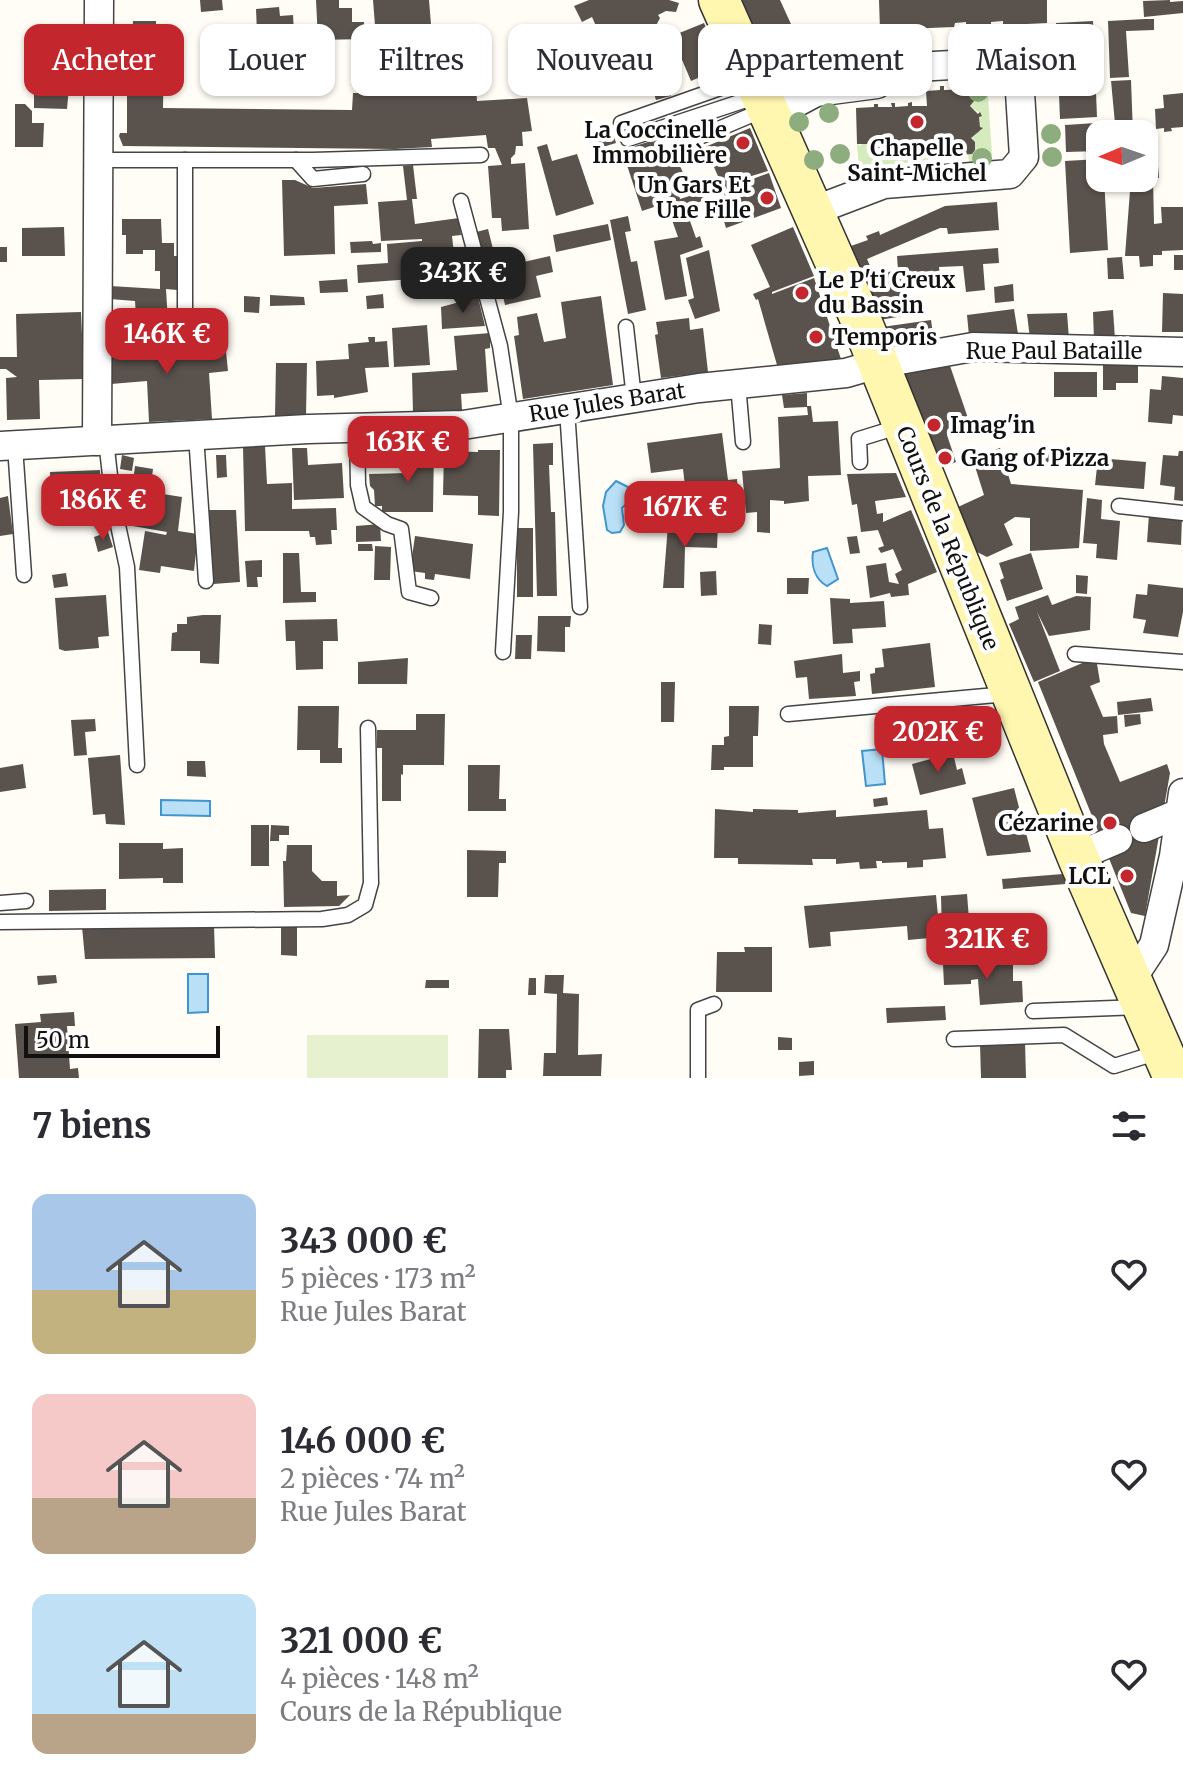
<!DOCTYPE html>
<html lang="fr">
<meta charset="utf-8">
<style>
:root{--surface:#fff;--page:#f7f7f7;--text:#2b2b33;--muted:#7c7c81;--accent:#c4262e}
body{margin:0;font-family:Merriweather,serif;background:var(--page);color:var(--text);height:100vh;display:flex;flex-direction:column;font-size:30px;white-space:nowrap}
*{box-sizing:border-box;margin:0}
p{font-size:26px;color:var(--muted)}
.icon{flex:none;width:44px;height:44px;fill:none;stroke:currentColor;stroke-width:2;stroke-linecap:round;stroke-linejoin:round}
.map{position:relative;height:1078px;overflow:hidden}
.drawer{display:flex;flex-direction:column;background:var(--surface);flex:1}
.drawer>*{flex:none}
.banner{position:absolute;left:24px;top:24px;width:1136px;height:72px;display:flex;gap:16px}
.needle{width:52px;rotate:268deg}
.buttons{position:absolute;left:1086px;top:120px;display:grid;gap:16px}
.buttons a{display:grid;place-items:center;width:72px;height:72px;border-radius:16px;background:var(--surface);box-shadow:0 2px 6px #0004;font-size:40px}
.scale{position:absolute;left:24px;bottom:20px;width:196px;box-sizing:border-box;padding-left:8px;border:4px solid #111;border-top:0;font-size:22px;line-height:28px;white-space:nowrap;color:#111;-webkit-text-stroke:6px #fff;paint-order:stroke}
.price{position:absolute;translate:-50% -68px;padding:0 18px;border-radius:16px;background:var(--accent);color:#fff;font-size:26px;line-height:52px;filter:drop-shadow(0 2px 4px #0008)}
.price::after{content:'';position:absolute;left:50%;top:48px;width:24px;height:18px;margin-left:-12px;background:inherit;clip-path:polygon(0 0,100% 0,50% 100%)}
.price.current{background:#222;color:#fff}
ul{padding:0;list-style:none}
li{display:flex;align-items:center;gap:24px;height:200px;padding:0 32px}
li span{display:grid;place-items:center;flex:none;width:224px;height:160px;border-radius:16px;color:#555}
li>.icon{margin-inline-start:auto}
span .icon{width:96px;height:96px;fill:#fffc;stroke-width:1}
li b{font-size:34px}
h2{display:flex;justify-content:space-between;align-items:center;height:96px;padding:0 32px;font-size:34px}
.chip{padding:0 28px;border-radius:16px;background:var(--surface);box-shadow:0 2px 6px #0004;font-size:28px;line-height:72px}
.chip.current{background:var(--accent);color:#fff}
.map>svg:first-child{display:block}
.green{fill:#d5ebbd}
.pitch{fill:#e6f2cf}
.water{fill:#b9e0f7;stroke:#3f96cf;stroke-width:2}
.building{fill:#5a524d}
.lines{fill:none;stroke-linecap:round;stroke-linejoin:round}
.lane-casing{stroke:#444;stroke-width:17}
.street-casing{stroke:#444;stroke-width:31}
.secondary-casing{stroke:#333;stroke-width:43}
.lane{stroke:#fff;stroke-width:14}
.street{stroke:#fff;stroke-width:28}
.secondary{stroke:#fff6b0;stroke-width:40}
.tree{fill:#8dad7f}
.poi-dot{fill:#c4262e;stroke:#fff;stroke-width:3}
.labels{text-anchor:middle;stroke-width:8;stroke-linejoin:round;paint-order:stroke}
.poi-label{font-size:22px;font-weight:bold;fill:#111;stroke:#fff;text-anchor:end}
.street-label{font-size:22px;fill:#111;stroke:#fff}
</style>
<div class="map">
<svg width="1183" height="1078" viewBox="0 0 1183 1078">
<rect width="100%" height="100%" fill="#fffdf5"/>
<g class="green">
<polygon points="982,82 987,83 992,154 980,169 970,167 968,154 975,150 975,142 971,138 978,130 981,131 979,117 982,115 970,106 974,101 973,93 965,90 966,84"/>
<polygon points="910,142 910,146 913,146 914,142 929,142 928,161 873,166 873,175 853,183 849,175 859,171 857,144 861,146 861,144 876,144 877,148 880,147 880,143 893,143 895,147 897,143"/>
</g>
<rect class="pitch" x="307" y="1035" width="141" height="43"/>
<g class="water">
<polygon points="616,481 632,489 633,498 622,508 624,525 620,532 612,533 607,530 603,506 606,492"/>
<path d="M827,548L838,579L827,586C815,579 811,566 813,552Z"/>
<polygon points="882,749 885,784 866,786 862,751"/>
<polygon points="161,800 210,801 210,816 161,815"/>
<polygon points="188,974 208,974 208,1012 188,1013"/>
</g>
<g class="building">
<polygon points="200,0 222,0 223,10 201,12"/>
<polygon points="316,0 339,0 339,8 352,8 352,22 364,22 365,39 318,40"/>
<polygon points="373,0 429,0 433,49 435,49 436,56 436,63 433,64 435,88 476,85 477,101 527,98 532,131 522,132 523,146 516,146 515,154 511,158 511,164 525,163 529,229 502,231 501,218 492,218 488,166 502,165 495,148 488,148 486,135 431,139 432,147 394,149 123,146 119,136 120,133 127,133 127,89 120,89 120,86 123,77 128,77 128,51 164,52 163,108 352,110 353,93 375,93 375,72 387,72 386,51 377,51"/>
<polygon points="589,0 669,0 679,3 676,12 666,11 658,15 660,18 651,35 652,39 647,53 614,67 592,17 582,22 574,6"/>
<polygon points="742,0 780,0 796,35 859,32 861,53 868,52 871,70 813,76 782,90 765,52 797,38 796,35 761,44"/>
<polygon points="879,0 1047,0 1047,23 1003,25 1003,21 991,22 991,25 966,26 966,22 955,23 954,27 905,29 905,25 893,25 894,29 880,30"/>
<polygon points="1170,0 1170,2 1183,1 1183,13 1144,17 1143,1"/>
<polygon points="279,7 280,16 293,15 294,32 257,33 256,9"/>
<polygon points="1145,19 1154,19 1154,30 1126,31 1129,77 1110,78 1108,21"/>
<polygon points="133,21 156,21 156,34 132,35"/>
<polygon points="1093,21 1097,117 1060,119 1056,23"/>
<polygon points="704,23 723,67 691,81 680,55 673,58 667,45 674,42 672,36"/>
<polygon points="158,25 173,25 173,35 158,34"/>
<polygon points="34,59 67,59 67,76 70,76 67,109 34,108"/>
<polygon points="664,72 671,96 656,100 649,77"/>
<polygon points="1131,80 1133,134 1116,134 1111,81"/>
<polygon points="940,86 944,86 944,90 969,89 973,93 974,101 970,106 978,114 980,112 982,116 979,117 980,127 983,128 971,138 975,142 975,150 972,154 958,155 958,159 954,159 954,155 929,156 929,142 914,142 913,146 910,147 910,142 897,143 895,147 893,143 880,143 880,148 876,148 876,144 857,144 856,108 874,107 874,104 878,104 878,107 892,107 891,103 895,103 895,107 908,106 908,103 912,102 912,106 927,106 926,91 940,90"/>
<polygon points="1183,93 1183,127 1171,128 1172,131 1164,132 1164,128 1156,129 1155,109 1164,108 1163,95"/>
<polygon points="15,104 25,104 32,111 32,123 44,123 43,147 15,147"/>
<polygon points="1112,122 1113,134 1100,134 1100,151 1066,152 1065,125"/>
<polygon points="611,126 616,143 593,150 589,132"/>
<polygon points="750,128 768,171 738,180 739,184 769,173 781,208 726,228 721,211 728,208 722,185 705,147"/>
<polygon points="661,138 666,155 674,153 685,177 675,180 680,199 702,192 705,200 685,207 696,238 700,236 703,247 680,255 687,296 665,300 654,241 678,237 666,203 642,211 622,150"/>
<polygon points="547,144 552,161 577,154 594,204 556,216 537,147"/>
<polygon points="1157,154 1159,178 1153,178 1154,224 1162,223 1161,207 1183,207 1183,250 1162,251 1162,255 1153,255 1153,266 1140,267 1139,256 1125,256 1131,178 1144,178 1144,155"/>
<polygon points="1100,159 1100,178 1104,178 1108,250 1070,253 1065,161"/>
<polygon points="413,165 417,199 412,199 415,224 459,218 461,235 452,236 456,272 426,278 358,283 357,265 388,263 387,244 422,241 422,239 381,241 378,202 407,200 403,166"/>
<polygon points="282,180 295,180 313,188 366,184 368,204 334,206 335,254 284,256"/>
<polygon points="997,202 999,230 948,234 947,228 940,228 867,259 873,273 913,270 898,270 897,256 998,248 999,263 983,264 985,290 966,292 963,266 939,267 941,287 907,289 910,315 879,320 848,247 868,240 866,236 879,231 880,235 945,206"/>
<polygon points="628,216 631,231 625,232 631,262 637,261 646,310 628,314 610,220"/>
<polygon points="122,219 161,219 162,243 174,243 174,256 177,256 177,290 166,289 168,322 141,324 136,316 135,301 110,299 110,286 160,289 160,271 155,271 155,250 143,250 143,254 126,254 126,235 122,235"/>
<polygon points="608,224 611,240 556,252 553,235"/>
<polygon points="64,227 65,256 22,256 22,228"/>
<polygon points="793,227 814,276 772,292 772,294 814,278 841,359 777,365 758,299 756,300 753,294 770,287 751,245"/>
<polygon points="488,229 495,257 482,260 476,232"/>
<polygon points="372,241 373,244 381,243 381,252 351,253 350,242"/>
<rect x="0" y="247" width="7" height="15"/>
<polygon points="709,250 720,311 695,319 688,300 694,298 686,258"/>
<rect x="1174" y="255" width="9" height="15"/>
<polygon points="550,256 553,272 536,276 541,297 505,305 497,268"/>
<polygon points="1122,257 1124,279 1108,279 1107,258"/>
<polygon points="347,279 348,292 320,293 319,281"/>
<polygon points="1013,284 1014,301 995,303 994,287"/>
<polygon points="1163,293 1183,294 1183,332 1162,332"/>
<polygon points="383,294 384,308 367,309 366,296"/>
<polygon points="270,295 304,297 305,305 270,306"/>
<polygon points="244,296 260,297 259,313 244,312"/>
<polygon points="601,296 613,385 523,399 514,336 519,335 517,317 537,313 544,342 566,338 561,302"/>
<polygon points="478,297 485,326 442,329 441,307"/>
<polygon points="1014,309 1019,340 1001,340 1000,333 969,336 967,315"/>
<polygon points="1113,310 1115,339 1094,339 1093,312"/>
<polygon points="81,312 84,379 39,380 40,419 7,420 6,378 17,377 6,369 0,369 0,357 17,357 16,314"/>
<polygon points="1067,313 1069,339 1030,339 1027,314"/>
<polygon points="689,318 690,330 703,328 708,372 661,378 655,335 658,334 656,322"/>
<polygon points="931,320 934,341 890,347 882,327"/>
<polygon points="427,325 430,365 394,367 392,328"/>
<polygon points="490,333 490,348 485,349 488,392 461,394 462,410 413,413 412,373 457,370 454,336"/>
<polygon points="128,335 129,340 170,336 172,357 212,354 217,343 225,342 228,371 209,373 212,419 149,422 147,381 111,384 109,337"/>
<polygon points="368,337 375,337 375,342 387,341 389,367 365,368 368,392 334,398 334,395 317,396 316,361 349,359 348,344 369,342"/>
<polygon points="948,360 970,424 950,430 951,433 947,435 956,462 942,468 899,366"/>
<polygon points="1103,361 1138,362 1138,383 1116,383 1116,390 1103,390"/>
<polygon points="276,363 307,363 306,415 275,416"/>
<rect x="1054" y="372" width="43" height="25"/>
<polygon points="1162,376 1183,378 1183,416 1173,415 1172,424 1148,422 1150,389 1161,390"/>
<polygon points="807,393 807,406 811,406 813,422 838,421 841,475 808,476 809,501 784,504 784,501 770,500 770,533 757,532 757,512 746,513 742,471 780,468 778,417 808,415 807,407 784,408 782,395"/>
<polygon points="722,433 728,480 737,479 738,502 716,504 715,499 687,503 683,469 651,473 647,443"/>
<polygon points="553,443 553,465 549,465 551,512 555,512 557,596 537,596 533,444"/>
<polygon points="407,445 434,445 433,512 382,512 382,506 375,506 374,490 370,486 369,474 407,473"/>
<polygon points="265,446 267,484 292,483 292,509 336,508 337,530 331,530 332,544 316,545 315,537 310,537 309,531 245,531 243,447"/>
<polygon points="292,448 307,448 308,465 342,463 344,498 294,500"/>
<polygon points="1000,448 1011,484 1083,490 1079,548 1030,551 1030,518 1015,517 1004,524 1013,545 987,557 977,552 958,507 984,495 972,457"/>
<polygon points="478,450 500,450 499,516 478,515 478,496 443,495 444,451 478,452"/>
<polygon points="1026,450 1086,453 1085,466 1025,463"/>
<polygon points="1179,451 1183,451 1183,501 1174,500 1175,487 1160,485 1163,455 1178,456"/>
<polygon points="122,455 134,458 132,471 120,469"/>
<polygon points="216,455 226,455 227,477 217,478"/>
<polygon points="1098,458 1146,462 1144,489 1095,485"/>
<polygon points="135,466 153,469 150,492 182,497 178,531 198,534 194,571 161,566 160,573 139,570 145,531 166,535 167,532 127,525"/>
<polygon points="100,470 101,509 84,510 84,524 64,524 64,510 51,511 50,472"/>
<polygon points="896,473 906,497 875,501 877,514 883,513 883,522 911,510 937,572 908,584 909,595 891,597 890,593 870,598 866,566 886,563 889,582 899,584 895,574 902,570 893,549 881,553 878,548 884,546 878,530 861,532 857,504 852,505 847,474"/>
<polygon points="8,496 13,534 0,536 0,498"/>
<polygon points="1087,498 1102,500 1101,519 1120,521 1117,560 1096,558 1097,544 1083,543"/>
<polygon points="209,510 236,510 240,582 213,584"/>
<polygon points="1149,514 1182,517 1181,545 1147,542"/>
<polygon points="380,524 381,541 356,542 356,526"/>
<polygon points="718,524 717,548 685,547 684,588 663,588 668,525"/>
<rect x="517" y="528" width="16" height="69"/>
<polygon points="108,532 113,547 98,552 94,537"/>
<polygon points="415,536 473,544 470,579 435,574 434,580 425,579 425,573 410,571"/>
<polygon points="857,536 860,553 850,554 847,537"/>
<polygon points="358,544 372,544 373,551 358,551"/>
<polygon points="375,546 391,547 390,580 374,580"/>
<polygon points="283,553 299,553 301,592 316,592 316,602 283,603"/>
<polygon points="1031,553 1043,589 1007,601 1000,580 1004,578 999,563"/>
<polygon points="262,560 262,577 257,577 258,587 247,587 245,561"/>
<polygon points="716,571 717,595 701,596 700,572"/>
<polygon points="66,573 68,586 54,588 52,575"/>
<polygon points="1076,575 1088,576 1087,594 1076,593"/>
<polygon points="787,578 809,578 808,594 787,594"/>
<polygon points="1148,584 1183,588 1183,612 1178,637 1143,633 1146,620 1133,618 1136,594 1147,595"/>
<polygon points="106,595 109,636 98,637 99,648 65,651 59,649 55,598"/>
<polygon points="1048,595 1052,605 1076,596 1091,597 1090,630 1049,636 1037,612 1060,671 1034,682 1009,624 1019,619 1015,607"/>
<polygon points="830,598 850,599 850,603 884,601 886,627 852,629 853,643 833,644"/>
<polygon points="203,615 221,615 219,664 200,663 200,651 171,651 172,633 177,632 177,624 187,624 187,617"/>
<polygon points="538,616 571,616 570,627 565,627 565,652 537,651"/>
<polygon points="337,619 338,641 323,641 323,669 296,670 295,641 286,641 285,620"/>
<polygon points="759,624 772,625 771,645 758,644"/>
<polygon points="516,635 532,635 531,659 515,659"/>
<polygon points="930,643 935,687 872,694 870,674 875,673 875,668 884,667 882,649"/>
<polygon points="842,654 843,673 860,671 860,681 854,682 856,696 809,699 807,677 796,678 794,661"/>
<polygon points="408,658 407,684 358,684 358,662"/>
<polygon points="1087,661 1097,664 1100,682 1090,686 1103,717 1117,716 1118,733 1103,735 1104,744 1120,782 1167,764 1170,773 1145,916 1131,913 1038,682"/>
<polygon points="661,682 675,682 674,722 661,722"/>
<polygon points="1151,698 1153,711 1118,715 1117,702"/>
<polygon points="298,706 339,706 338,748 342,748 342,763 320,763 320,750 297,750"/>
<polygon points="729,706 759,706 758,736 753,736 753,767 724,767 724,770 711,770 712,745 724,745 724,737 729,736"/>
<polygon points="416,714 445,714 444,765 403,765 403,775 401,774 401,801 382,801 382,748 377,748 377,730 416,730"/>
<polygon points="1140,714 1141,724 1125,727 1124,715"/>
<polygon points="95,719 96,731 85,732 87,755 74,756 71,720"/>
<polygon points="953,753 957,770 962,768 966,784 920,795 912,764"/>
<polygon points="120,755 125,825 106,824 105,814 93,815 88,758"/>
<polygon points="187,761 205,761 206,777 187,776"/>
<polygon points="23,764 26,788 0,792 0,768"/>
<polygon points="468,765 500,765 499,799 506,799 506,811 468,811"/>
<polygon points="1014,788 1022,819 1026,817 1030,832 1026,833 1031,852 987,856 972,798"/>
<polygon points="887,797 888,805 874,807 873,799"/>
<polygon points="715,809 753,812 753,809 798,810 798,813 836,810 836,817 927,810 929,829 943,828 946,858 923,860 923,867 907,868 907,862 882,863 882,861 876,861 877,868 860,869 859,862 836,864 836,859 812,859 813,865 738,864 738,858 714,858"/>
<rect x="251" y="825" width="18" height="41"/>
<polygon points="271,825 289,826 289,835 279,835 279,841 270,841"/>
<polygon points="119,843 163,843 163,849 183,848 183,883 163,883 163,878 119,879"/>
<polygon points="287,845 312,845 312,871 322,881 337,881 337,896 350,895 339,906 284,907 283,861 286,861"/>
<polygon points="467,850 506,851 506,863 499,863 498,897 467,897"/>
<polygon points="1063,874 1066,884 1003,889 1002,879"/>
<polygon points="106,889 106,910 49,911 49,890"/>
<polygon points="967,894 970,932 942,934 941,896"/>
<polygon points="936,895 940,937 908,940 907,926 830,932 831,946 809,948 804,906"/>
<polygon points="281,924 297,924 297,956 281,955"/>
<polygon points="214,925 215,958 85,959 82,927"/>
<polygon points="744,947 772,947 772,992 716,992 717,952 745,952"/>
<polygon points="1013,961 1013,981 1022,981 1023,1002 980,1005 978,979 971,980 971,984 944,985 943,964"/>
<polygon points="56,975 57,983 38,985 37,976"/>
<polygon points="545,975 564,975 563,993 579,994 578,1055 602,1054 601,1076 543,1076 544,1053 556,1053 557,994 544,993"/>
<polygon points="529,978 536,978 536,995 528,995"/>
<polygon points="426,980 449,980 449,988 425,988"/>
<polygon points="945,1006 946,1020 887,1023 886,1008"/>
<polygon points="74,1012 75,1026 67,1026 70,1069 78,1068 79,1078 19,1078 15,1024 41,1022 40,1014"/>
<polygon points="479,1029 509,1029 512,1070 506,1070 506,1078 478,1078"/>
<polygon points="778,1037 792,1038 792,1050 778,1050"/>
<polygon points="1025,1042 1026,1078 981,1078 980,1044"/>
<polygon points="814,1061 814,1075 799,1076 799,1062"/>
</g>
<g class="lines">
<defs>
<g id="lane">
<polyline points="621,123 749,78"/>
<polyline points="697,138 766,109"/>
<polyline points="628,139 761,95"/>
<polyline points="98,160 313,160 481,155"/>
<polyline points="296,160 313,179 363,174"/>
<polyline points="461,201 500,346 511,418 511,512 503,652"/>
<polyline points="185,313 185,160"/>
<polyline points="626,327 634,398"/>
<polyline points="738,384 743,442"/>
<polyline points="567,409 580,607"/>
<polyline points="357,428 358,485 363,507 387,524 401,529 409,592 431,598"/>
<polyline points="196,435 206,581"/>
<polyline points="106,440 113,502 127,567 137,765"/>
<polyline points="15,446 24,575"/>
<polyline points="860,462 859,439 901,426"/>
<polyline points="1119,506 1183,513"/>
<polyline points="1075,654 1183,662"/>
<polyline points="788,714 1007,694"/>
<polyline points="0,903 26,901"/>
<polyline points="0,922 322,919 348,915 365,905 371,883 368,728"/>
<polyline points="1033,1011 1141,1007"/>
<polyline points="954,1039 1064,1035 1114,1066 1159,1052"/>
<polyline points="698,1078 698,1010 714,1004"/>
</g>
<g id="street">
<polyline points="771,116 816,92 877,84 899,68 1004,62 1019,76 1024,157 1010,174 884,184 813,211"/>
<polyline points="97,441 99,0"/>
<polyline points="0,446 308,429 463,425 699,388 846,373 877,364 973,347 1183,352"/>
<polyline points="1144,828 1180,813"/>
<polyline points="1078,856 1118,839"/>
<polyline points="1131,980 1154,945 1174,856 1183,793"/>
</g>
<polyline id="secondary" points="719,0 858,313 1079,860 1174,1078"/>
</defs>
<use href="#lane" class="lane-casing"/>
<use href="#street" class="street-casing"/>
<use href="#secondary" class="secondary-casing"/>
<use href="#lane" class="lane"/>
<use href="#street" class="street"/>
<use href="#secondary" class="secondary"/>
</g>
<g class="tree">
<circle cx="233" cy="74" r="10"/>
<circle cx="298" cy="78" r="10"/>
<circle cx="978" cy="92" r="10"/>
<circle cx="829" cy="113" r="10"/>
<circle cx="799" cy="122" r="10"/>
<circle cx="1051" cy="134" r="10"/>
<circle cx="840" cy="154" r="10"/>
<circle cx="1052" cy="157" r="10"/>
<circle cx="982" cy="158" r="10"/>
<circle cx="814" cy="160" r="10"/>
</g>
<g class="poi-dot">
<circle cx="917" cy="122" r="8"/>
<circle cx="743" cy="143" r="8"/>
<circle cx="767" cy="198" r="8"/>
<circle cx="802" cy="293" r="8"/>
<circle cx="816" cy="337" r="8"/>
<circle cx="934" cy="425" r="8"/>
<circle cx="945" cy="458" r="8"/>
<circle cx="1110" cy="823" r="8"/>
<circle cx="1127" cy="876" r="8"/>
</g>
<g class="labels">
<g class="poi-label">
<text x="727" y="138">La Coccinelle<tspan x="727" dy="25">Immobilière</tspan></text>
<text x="917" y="156" text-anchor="middle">Chapelle<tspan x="917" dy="25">Saint-Michel</tspan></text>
<text x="751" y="193">Un Gars Et<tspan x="751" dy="25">Une Fille</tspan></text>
<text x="818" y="288" text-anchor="start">Le P'ti Creux<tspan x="818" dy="25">du Bassin</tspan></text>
<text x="832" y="345" text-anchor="start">Temporis</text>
<text x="950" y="433" text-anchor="start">Imag'in</text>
<text x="961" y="466" text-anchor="start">Gang of Pizza</text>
<text x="1094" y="831">Cézarine</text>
<text x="1111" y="884">LCL</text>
</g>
<g class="street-label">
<text x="1054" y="359">Rue Paul Bataille</text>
<text transform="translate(607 402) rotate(-9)" y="8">Rue Jules Barat</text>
<text transform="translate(948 538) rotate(68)" y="8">Cours de la République</text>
</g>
</g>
</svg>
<div class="buttons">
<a><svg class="needle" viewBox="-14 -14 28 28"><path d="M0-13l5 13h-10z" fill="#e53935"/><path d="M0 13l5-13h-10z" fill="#7c7c81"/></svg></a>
</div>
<div class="scale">50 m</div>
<b class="price current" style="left:463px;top:315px">343K €</b>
<b class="price" style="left:167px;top:376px">146K €</b>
<b class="price" style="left:408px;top:484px">163K €</b>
<b class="price" style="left:103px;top:542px">186K €</b>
<b class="price" style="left:685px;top:549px">167K €</b>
<b class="price" style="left:938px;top:774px">202K €</b>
<b class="price" style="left:987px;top:981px">321K €</b>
<div class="banner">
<a class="chip current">Acheter</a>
<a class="chip">Louer</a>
<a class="chip">Filtres</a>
<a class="chip">Nouveau</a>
<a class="chip">Appartement</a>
<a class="chip">Maison</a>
</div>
</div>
<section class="drawer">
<h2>7 biens<svg class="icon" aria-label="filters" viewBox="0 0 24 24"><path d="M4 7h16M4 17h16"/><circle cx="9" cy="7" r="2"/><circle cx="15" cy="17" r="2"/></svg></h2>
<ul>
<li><span style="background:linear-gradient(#a9c7e8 60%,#c2b280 0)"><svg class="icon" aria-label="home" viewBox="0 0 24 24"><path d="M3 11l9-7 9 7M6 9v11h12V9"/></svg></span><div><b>343 000 €</b><p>5 pièces · 173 m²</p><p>Rue Jules Barat</p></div><svg class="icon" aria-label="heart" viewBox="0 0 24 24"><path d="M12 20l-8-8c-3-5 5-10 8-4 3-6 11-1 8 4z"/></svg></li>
<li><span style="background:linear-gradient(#f6c9c9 65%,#b9a48a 0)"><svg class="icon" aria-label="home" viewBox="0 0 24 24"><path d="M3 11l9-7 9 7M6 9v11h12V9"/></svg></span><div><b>146 000 €</b><p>2 pièces · 74 m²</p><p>Rue Jules Barat</p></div><svg class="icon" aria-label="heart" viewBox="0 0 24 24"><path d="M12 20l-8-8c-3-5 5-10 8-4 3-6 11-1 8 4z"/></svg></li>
<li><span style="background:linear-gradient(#bfe0f5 75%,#b9a48a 0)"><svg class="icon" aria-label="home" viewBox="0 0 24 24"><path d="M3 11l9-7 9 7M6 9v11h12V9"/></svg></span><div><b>321 000 €</b><p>4 pièces · 148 m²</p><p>Cours de la République</p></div><svg class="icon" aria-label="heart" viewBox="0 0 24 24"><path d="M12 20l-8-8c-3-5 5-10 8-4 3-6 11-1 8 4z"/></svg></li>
</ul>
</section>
